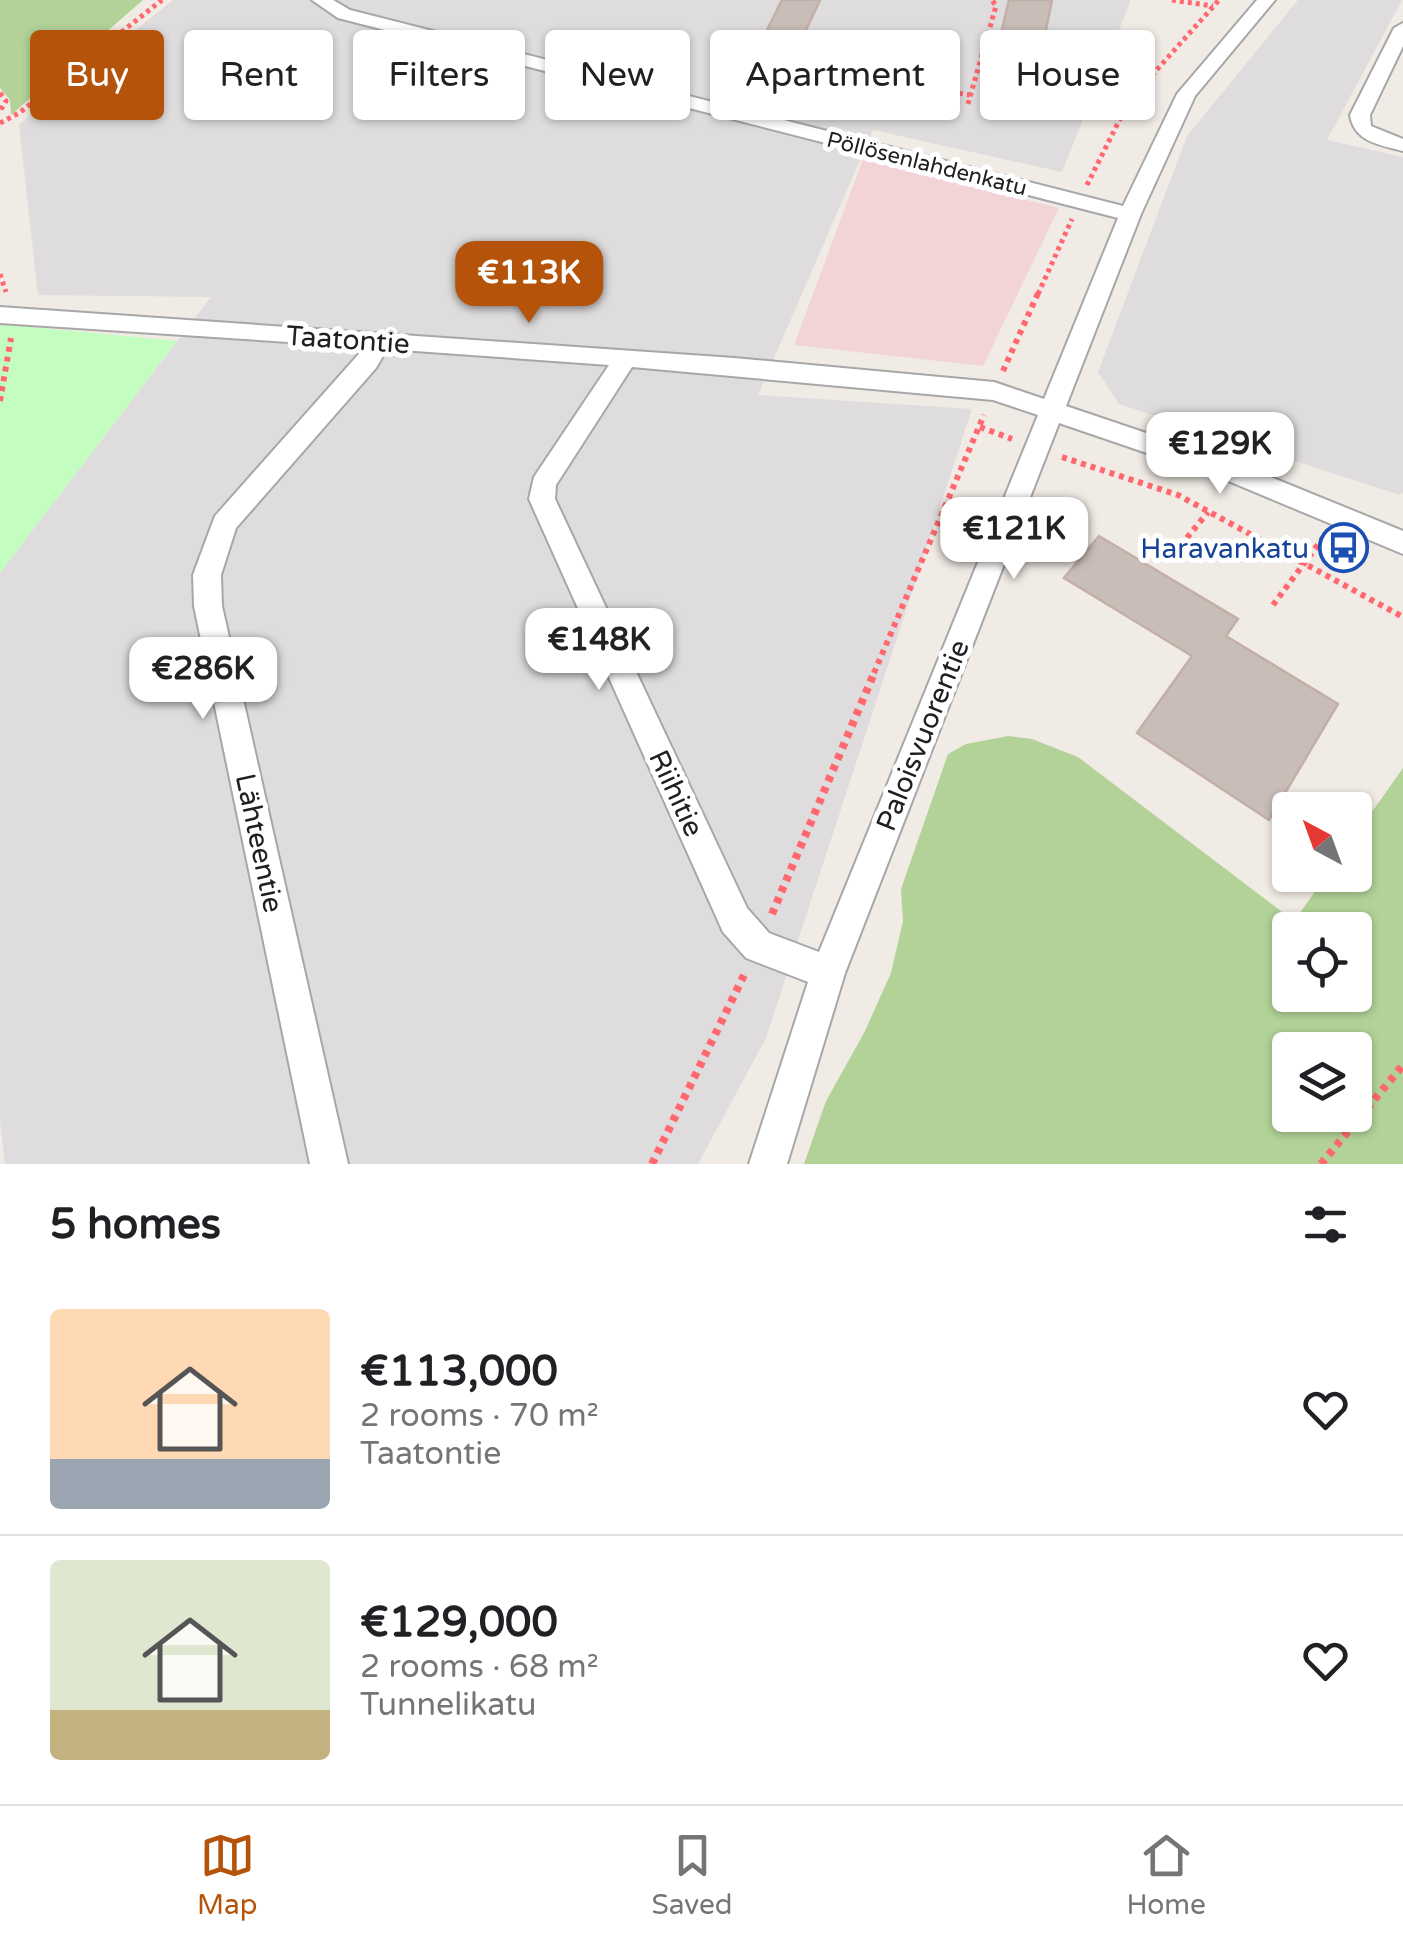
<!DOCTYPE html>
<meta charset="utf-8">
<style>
:root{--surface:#fff;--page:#f2f2f2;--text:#202124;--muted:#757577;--line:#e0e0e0;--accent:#b45309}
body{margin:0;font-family:"Varela Round",sans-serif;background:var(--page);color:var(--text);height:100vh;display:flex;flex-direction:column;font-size:38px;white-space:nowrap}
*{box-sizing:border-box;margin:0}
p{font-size:32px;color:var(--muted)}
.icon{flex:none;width:55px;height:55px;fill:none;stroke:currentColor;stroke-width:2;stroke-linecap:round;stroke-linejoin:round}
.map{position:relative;height:1164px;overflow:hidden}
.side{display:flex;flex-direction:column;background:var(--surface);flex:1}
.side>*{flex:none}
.top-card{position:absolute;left:30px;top:30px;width:1345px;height:90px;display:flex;gap:20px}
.needle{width:65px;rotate:319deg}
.controls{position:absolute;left:1272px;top:792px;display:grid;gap:20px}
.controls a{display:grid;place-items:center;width:100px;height:100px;border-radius:10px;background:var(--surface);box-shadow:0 2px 8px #0004;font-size:50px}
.price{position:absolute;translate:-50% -85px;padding:0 22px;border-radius:20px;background:#fff;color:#222;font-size:32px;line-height:65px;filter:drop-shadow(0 2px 5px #0008)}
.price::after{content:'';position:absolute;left:50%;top:60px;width:30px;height:22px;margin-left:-15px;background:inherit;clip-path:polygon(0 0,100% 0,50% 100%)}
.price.on{background:var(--accent);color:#fff}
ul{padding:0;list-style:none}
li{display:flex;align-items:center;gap:30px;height:250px;padding:0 50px}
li+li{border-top:2px solid var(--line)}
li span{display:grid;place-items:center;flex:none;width:280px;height:200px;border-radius:10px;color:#555}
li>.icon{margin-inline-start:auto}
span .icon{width:120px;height:120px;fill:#fffc;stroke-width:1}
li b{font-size:42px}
h2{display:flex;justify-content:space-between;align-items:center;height:120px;padding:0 50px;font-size:42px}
.tag{padding:0 35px;border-radius:10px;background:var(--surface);box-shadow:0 2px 8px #0004;font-size:35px;line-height:90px}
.tag.on{background:var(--accent);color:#fff}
.menu{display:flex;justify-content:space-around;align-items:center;height:140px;border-top:2px solid var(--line);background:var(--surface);font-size:28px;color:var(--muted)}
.menu a{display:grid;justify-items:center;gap:5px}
.menu .on{color:var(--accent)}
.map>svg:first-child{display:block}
.residential{fill:#dedcdd}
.commercial{fill:#f2d4d7}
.forest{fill:#b2d298;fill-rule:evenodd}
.park{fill:#c4fdc0}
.building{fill:#c9bdb8;stroke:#c3afa7;stroke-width:2.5}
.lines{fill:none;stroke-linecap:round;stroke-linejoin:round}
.minor-casing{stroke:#a7a7a7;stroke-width:4}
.path-far2{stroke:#ff686f;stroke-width:5;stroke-dasharray:4 4;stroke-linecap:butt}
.path-far1{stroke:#ff686f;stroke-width:6;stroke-dasharray:5 5;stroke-linecap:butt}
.path{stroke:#ff686f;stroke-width:8;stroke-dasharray:6 6;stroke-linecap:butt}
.minor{fill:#fff;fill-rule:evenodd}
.labels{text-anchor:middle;stroke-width:10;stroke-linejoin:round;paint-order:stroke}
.far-street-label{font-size:22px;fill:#202020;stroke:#fff}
.street-label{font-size:28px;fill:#202020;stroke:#fff}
.transit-label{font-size:28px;fill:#164399;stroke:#fff;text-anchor:end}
</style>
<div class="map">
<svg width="1403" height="1164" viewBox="0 0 1403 1164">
<rect width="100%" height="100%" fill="#f1ebe5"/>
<g class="residential">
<polygon points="173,0 1131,0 1062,172 873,130 758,395 972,409 766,1038 698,1164 5,1164 0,1121 0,573 211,297 38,295 19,124"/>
<polygon points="1298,0 1402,0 1327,140 1403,157 1403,493 1400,495 1119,404 1098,372 1187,136"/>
</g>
<polygon class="commercial" points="863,159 1059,208 983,366 794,345"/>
<g class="forest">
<polygon points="0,0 143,0 11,115 10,100 0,88"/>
<path d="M1008,736L1032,739L1078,757L1294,921L1327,875H1355V836L1403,768V1164H804L826,1101L864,1033L891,973L903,921L901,889L948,754L966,744ZM1355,930V995H1290V930ZM1355,1050V1115H1290V1050Z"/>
</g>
<polygon class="park" points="1,324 177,341 0,573 0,335"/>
<g class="building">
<polygon points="782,0 820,0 793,58 756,52"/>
<polygon points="1009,0 1052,0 1032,99 987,92"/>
<polygon points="1099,536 1238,619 1226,636 1338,704 1269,820 1137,733 1192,656 1064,578"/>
</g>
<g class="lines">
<defs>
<g id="minor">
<path d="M312,0H333L350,10L1123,206L1177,94L1257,0H1275L1195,96L1141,214L1066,406L1244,466L1403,531V554L1226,480L1059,423L845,973L787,1164H749L808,982L746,958L723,932L529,499L534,477L609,365L387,349L376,368L236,528L221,575L222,606L348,1164H310L194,606L193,575L215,516L365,347L0,323V307L734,358L994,382L1044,399L1118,218L338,18ZM632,367L993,400L1038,415L819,952L769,933L747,908L555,499L556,485Z"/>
<path d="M1403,23V46L1370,115L1371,126L1403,139V151C1380,145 1354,142 1350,115L1394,28Z"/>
</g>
</defs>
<use href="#minor" class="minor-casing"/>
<g class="path-far2">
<polyline points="1172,0 1213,6"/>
<polyline points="730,56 970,95"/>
<polyline points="0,93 6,101 0,111"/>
<polyline points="968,104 996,6 992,0"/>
<polyline points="0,123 19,113 162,0"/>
<polyline points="1087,185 1129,101 1219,0"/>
<polyline points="0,274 6,292"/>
<polyline points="1038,294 1072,219"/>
</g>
<g class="path-far1">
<polyline points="1003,371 1039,291"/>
<polyline points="0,401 11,338"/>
<polyline points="980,427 1012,439"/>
<polyline points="1062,457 1178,495 1403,617"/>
<polyline points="1168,561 1208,512"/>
<polyline points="1273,605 1323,538"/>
<polyline points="874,673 984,415"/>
</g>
<g class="path">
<polyline points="772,914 875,671"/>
<polyline points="652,1164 746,971"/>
<polyline points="1321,1164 1403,1065"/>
</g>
<use href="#minor" class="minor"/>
</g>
<defs>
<symbol id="bus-ring" viewBox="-11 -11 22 22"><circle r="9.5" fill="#fff" stroke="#1a4fb4" stroke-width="1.5"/><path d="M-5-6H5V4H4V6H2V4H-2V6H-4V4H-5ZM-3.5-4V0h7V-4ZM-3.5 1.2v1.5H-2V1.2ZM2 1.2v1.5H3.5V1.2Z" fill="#1a4fb4"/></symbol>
</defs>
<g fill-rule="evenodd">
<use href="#bus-ring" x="1316" y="520" width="55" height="55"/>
</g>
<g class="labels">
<g class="far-street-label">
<text transform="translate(927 163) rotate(14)" y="8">Pöllösenlahdenkatu</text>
</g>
<g class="street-label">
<text transform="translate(348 339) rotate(4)" y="10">Taatontie</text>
<text transform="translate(922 735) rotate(-68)" y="10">Paloisvuorentie</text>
<text transform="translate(677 793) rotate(65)" y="10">Riihitie</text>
<text transform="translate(260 843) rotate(78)" y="10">Lähteentie</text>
</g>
<g class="transit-label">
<text x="1309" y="558">Haravankatu</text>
</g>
</g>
</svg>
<div class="controls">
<a><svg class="needle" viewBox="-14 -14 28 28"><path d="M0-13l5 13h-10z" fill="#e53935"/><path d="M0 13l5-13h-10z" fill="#757577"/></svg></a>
<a><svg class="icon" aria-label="locate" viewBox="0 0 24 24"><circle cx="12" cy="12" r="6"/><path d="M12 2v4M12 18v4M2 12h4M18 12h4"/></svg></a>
<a><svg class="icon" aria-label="layers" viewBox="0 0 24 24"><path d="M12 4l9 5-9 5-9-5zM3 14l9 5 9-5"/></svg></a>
</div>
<b class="price on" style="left:529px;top:326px">€113K</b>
<b class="price" style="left:1220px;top:497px">€129K</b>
<b class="price" style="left:1014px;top:582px">€121K</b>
<b class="price" style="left:599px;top:693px">€148K</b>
<b class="price" style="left:203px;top:722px">€286K</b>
<div class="top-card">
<a class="tag on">Buy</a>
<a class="tag">Rent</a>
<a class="tag">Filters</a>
<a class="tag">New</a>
<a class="tag">Apartment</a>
<a class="tag">House</a>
</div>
</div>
<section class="side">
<h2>5 homes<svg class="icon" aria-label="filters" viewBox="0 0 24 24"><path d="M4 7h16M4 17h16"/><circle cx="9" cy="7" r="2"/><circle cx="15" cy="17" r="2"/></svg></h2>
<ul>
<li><span style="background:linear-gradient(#ffd9b3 75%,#9aa5b1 0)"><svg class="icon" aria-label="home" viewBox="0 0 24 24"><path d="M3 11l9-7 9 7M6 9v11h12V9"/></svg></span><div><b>€113,000</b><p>2 rooms · 70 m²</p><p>Taatontie</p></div><svg class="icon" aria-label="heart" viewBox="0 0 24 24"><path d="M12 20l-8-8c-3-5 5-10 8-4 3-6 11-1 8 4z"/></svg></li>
<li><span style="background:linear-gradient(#dfe7d0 75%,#c2b280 0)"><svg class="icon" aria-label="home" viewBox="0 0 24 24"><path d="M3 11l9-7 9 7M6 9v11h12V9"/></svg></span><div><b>€129,000</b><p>2 rooms · 68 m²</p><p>Tunnelikatu</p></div><svg class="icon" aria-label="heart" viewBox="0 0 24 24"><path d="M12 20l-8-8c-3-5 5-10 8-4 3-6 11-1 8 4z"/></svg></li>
</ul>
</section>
<nav class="menu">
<a class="on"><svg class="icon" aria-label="map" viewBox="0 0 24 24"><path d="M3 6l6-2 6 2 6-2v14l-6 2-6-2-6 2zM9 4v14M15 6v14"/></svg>Map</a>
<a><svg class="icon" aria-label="saved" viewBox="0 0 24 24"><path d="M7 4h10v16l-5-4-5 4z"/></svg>Saved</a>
<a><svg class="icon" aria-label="home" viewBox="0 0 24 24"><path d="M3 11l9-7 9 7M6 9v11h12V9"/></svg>Home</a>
</nav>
